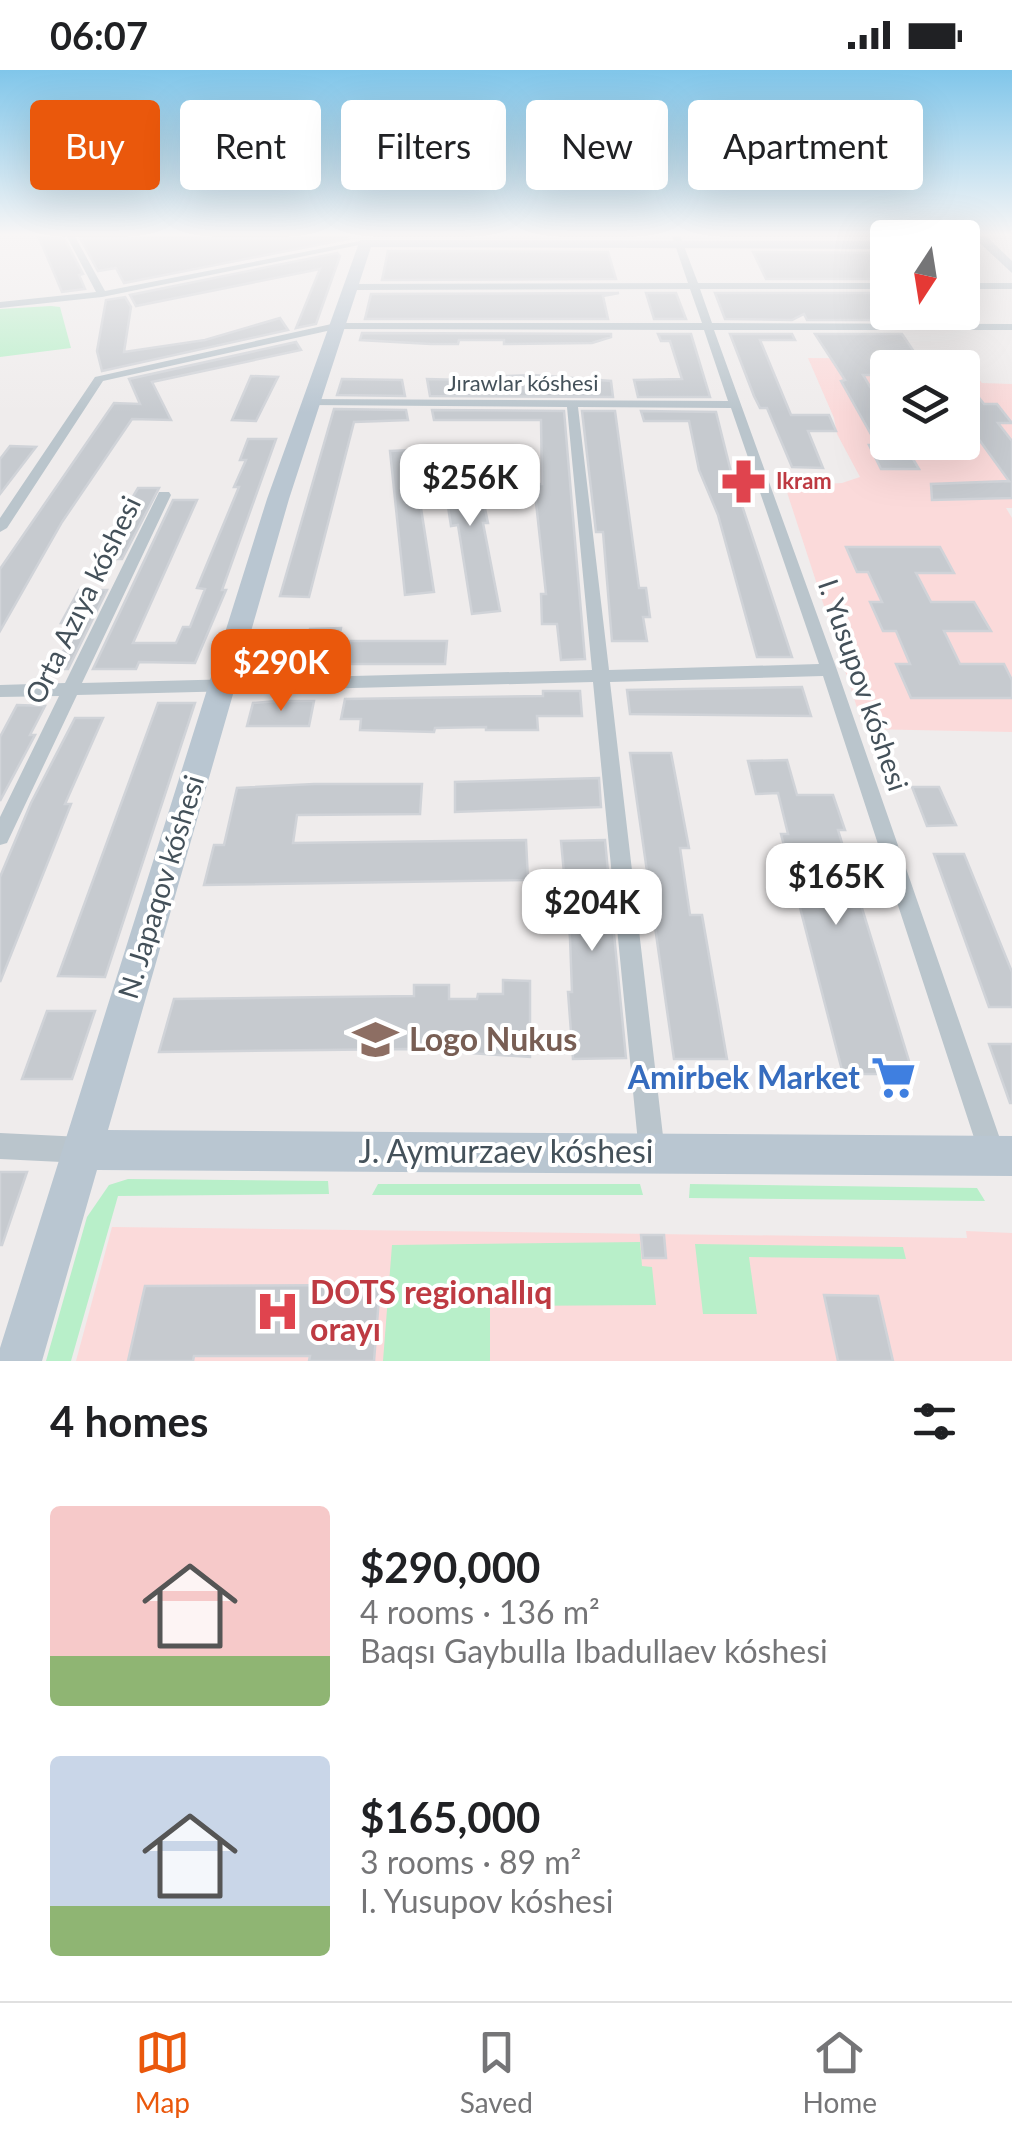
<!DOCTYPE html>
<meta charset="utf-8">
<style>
:root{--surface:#fff;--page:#f6f6f6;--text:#202124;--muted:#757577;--line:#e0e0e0;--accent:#ea580c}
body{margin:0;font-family:Lato,sans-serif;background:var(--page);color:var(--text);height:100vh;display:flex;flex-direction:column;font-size:38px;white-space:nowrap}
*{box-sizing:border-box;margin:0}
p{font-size:32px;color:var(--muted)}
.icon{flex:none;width:55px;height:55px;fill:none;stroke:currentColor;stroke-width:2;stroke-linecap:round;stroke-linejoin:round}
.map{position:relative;height:1291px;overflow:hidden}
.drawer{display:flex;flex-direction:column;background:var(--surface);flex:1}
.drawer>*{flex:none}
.banner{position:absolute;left:30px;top:30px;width:952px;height:90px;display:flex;gap:20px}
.needle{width:65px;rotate:192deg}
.controls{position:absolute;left:870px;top:150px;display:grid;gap:20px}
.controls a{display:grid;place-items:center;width:110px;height:110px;border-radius:10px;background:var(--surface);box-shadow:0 10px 40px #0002;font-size:50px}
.price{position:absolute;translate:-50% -85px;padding:0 22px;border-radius:20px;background:#fff;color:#222;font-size:32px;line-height:65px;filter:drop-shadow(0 2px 5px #0008)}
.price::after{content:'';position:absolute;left:50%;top:60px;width:30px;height:22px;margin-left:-15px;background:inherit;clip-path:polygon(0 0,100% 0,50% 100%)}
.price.active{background:var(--accent);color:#fff}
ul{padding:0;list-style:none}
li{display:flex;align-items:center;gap:30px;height:250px;padding:0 50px}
li span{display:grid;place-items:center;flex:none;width:280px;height:200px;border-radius:10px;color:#555}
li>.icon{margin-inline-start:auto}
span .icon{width:120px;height:120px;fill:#fffc;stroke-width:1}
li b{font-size:42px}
h2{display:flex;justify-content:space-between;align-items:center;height:120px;padding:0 50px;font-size:42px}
.chip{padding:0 35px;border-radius:10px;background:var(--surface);box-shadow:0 10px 40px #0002;font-size:35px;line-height:90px}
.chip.active{background:var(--accent);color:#fff}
.status{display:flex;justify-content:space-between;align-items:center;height:70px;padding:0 50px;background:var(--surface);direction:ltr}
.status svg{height:28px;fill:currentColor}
.tab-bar{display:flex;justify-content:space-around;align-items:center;height:140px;border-top:2px solid var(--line);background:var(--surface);font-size:28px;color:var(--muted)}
.tab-bar a{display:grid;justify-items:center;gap:5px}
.tab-bar .active{color:var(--accent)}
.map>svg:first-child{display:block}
.medical{fill:#fbdada;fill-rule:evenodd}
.green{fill:#b8efc9}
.building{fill:#c6cacf;stroke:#d0d3d8;stroke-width:2.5}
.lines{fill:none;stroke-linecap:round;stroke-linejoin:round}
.street{fill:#bac5cc;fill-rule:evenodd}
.secondary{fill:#b9c6d1;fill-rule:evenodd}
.labels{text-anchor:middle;stroke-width:8;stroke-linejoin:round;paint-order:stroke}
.far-street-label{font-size:22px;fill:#44515a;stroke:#fff}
.far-health-label{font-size:22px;font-weight:bold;fill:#be3a42;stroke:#fff;text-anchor:start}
.street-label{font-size:28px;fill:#44515a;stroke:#fff}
.near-education-label{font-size:32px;font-weight:bold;fill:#785e54;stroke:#fff;text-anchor:start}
.near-shop-label{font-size:32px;font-weight:bold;fill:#366cbe;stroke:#fff;text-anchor:end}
.near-street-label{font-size:32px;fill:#44515a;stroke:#fff}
.near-health-label{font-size:32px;font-weight:bold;fill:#be3a42;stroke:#fff;text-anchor:start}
</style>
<div class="status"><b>06:07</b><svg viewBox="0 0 49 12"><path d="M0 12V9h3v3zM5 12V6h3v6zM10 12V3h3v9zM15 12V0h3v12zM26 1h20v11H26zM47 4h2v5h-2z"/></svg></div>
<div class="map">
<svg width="1012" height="1291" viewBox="0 0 1012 1291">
<rect width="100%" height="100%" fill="#efecec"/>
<g class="medical">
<path d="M808,288L963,289L982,313L1012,314V438H1006L1012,448V662L864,659L785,416L842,413L860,407L837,364L834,348ZM888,298H962V372H888Z"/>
<polygon points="112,1157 967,1168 966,1161 1012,1163 1012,1291 76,1291"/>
</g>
<g class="green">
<polygon points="51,236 60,237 71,278 0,287 0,239"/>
<polygon points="128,1109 328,1111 329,1124 118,1126 71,1291 46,1291 87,1147 109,1115"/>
<polygon points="378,1114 640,1114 643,1125 372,1125"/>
<polygon points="690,1114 977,1118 985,1131 689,1128"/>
<polygon points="640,1172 642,1196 652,1197 656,1235 490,1236 490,1291 383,1291 392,1175"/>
<polygon points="695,1174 903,1177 906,1189 749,1187 757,1244 703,1244"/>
</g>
<g class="building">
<polygon points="37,163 56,163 64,168 83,204 79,205 85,219 62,222"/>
<polygon points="98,163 348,163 348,169 124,213 116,198 98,201 79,166"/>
<polygon points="388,181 608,182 616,209 382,210"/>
<polygon points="753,182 888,183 888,209 766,209"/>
<polygon points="337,183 340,186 316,254 296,258 320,199 136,236 130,225"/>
<polygon points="619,223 603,226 608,249 365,249 371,224"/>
<polygon points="646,223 676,223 686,249 654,249"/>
<polygon points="715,223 883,223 888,229 888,250 807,250 804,244 792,250 725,249"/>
<polygon points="125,227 131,237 124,282 205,270 280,248 288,260 102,301 97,281 106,230"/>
<polygon points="362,263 611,264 611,267 592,273 504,274 504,270 459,270 458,274 431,274 360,270"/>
<polygon points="658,264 691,264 710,327 638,327 634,310 682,309 670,271 661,271"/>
<polygon points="730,264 792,264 795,270 760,270 791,345 829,345 836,361 808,361 823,398 792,397 767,338 760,338 754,326"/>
<polygon points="815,264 902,264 925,298 888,298 888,305 863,305 888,346 888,372 903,372 919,399 881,399 869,375 877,375 841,311 845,310"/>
<polygon points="296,272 301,280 152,312 171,350 132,349 62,452 0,561 0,499 114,333 140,334 129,309"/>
<polygon points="533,305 611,311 613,327 430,326 427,309 507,311 507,306"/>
<polygon points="251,306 278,307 256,351 232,350"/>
<polygon points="962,306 984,334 997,334 1012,353 998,353 1012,371 1012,428 932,430 931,414 1009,411 962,346"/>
<polygon points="342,309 402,310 405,326 337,325"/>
<polygon points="334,339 406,340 408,350 354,352 309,527 280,526"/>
<polygon points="432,340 564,341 585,589 561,590 557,554 542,554 541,524 546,524 534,414 542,414 541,350 434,350"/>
<polygon points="582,341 615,341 639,518 646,518 650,547 643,547 647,571 612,571 603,462 596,462"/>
<polygon points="641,341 716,342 731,402 792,587 757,587 718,445 699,400 689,351 644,351"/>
<polygon points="248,369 276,369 222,520 226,520 195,593 139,592 136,599 93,599 173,430 197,430 133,573 176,573 183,557 190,557 205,519 197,518 239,417 234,417 246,390 240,390"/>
<polygon points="10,376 36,377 0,424 0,389"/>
<polygon points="462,376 470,410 479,410 488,453 483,453 500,541 472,544 458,455 451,456 439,378"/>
<polygon points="412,380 434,522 405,525 390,381"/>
<polygon points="138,418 159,418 122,489 96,489"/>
<polygon points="846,477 940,477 954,503 916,503 931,532 974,532 991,561 944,561 960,594 1004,594 1012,610 1012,628 911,628 896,594 910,594 896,561 883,561 870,532 882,532 868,502 857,502"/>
<polygon points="79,520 107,520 68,599 54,599 78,553 61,553"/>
<polygon points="341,558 337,580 305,580 310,559"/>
<polygon points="265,570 305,570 298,596 258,596"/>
<polygon points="349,571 447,571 445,594 345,594"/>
<polygon points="802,617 811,646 630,644 627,620"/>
<polygon points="543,621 580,621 582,646 537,646 538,660 486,660 486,657 435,658 434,662 360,660 361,649 341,649 345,629 543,626"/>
<polygon points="277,631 314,631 309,656 247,656 253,633"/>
<polygon points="158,633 195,633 105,907 58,906"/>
<polygon points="17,635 45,636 30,665 35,665 0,731 0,667"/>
<polygon points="75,648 103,648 65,734 71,734 0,912 0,807 31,733"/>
<polygon points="630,683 671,683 689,778 680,778 690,845 702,845 727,989 674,989"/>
<polygon points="787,690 797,725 833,725 845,760 838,760 913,1004 843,1004 781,764 788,764 778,723 756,724 748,691"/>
<polygon points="599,708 601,737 455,742 455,712"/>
<polygon points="314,714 422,714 420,744 297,745 293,773 526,770 528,810 204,815 214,775 224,775 237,718"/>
<polygon points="912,717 939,717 956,755 927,756"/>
<polygon points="605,770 626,988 573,989 568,922 572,922 570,868 561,771"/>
<polygon points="934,784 964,784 1012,902 1012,937 989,937"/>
<polygon points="503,910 530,911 530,987 410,979 159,982 174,929 414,926 414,915 449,915 449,929 477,929 478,924 503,924"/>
<polygon points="47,941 95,941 72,1009 22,1009"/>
<polygon points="989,974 1012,974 1012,1033 1010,1033"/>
<polygon points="0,1102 27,1102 2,1175 0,1175"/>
<polygon points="641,1165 664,1165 666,1188 643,1188"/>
<polygon points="380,1215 374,1291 309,1291 310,1286 194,1286 193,1291 128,1291 145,1216"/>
<polygon points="824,1225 878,1226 893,1291 838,1291"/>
</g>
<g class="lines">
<g class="street">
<polygon points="65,163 73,163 105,221 365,170 369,173 102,227 0,238 0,232 96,222"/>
<path d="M671,163H679L698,213H888V219H700L712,253L1012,254V260H714L837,600L1006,1086L1002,1095L993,1099L984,1095L980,1086L823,606L610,612L665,1083L661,1092L652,1096L643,1092L639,1083L593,612L77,625L7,773L0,775V747L59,626L0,627V615L65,613L159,422H169L171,425L82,613L592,600L567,337L309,335L305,333V329L728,331L704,260L336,259L103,311L7,458L0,462V448L95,307L336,253H702L690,219L350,220L345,217L350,214L688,213ZM578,337L731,338L819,594L609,600Z"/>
<rect x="962" y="213" width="50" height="6"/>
<polygon points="0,1063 82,1067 91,1071 95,1080 91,1089 82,1093 0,1089"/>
</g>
<g class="secondary">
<polygon points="969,163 983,163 1012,191 1012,203"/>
<polygon points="360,170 888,171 888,179 371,177 289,429 108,1060 1012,1066 1012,1106 97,1100 42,1291 0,1291 0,1278 267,429"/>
</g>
</g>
<linearGradient id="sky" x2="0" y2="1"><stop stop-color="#80c6ea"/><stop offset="0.48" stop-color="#f8f6f6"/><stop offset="1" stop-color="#f8f6f6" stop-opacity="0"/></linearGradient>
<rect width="1012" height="343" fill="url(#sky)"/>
<defs>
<symbol id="pharmacy-bare" viewBox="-9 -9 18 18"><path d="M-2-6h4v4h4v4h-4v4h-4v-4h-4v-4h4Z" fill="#e0444e" stroke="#fff" stroke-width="2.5" paint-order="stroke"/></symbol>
<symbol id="school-bare" viewBox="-9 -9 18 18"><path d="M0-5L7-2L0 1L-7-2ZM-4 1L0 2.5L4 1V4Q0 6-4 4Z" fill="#8d6e63" stroke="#fff" stroke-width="2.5" paint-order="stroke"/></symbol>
<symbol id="supermarket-bare" viewBox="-9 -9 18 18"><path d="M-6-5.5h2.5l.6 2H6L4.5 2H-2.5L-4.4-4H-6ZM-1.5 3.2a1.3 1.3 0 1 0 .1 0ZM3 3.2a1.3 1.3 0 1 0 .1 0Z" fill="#3f7fe0" stroke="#fff" stroke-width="2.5" paint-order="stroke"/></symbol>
<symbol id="hospital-bare" viewBox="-9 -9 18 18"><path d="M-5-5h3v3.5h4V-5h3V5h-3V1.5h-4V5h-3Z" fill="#e0444e" stroke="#fff" stroke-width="2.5" paint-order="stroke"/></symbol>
</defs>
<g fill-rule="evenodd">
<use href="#pharmacy-bare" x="712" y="380" width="63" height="63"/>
<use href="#school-bare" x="344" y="938" width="63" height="63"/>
<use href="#supermarket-bare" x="862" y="976" width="63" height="63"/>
<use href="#hospital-bare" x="246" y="1210" width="63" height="63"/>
</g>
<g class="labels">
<g class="far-street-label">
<text x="523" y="321">Jırawlar kóshesi</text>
</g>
<g class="far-health-label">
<text x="776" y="419">Ikram</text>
</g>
<g class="street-label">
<text transform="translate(83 530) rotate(-64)" y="10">Orta Azıya kóshesi</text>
<text transform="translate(863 615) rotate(71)" y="10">I. Yusupov kóshesi</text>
<text transform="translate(161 817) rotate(-73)" y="10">N. Japaqov kóshesi</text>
</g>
<g class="near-education-label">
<text x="409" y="981">Logo Nukus</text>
</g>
<g class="near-shop-label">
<text x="860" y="1019">Amirbek Market</text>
</g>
<g class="near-street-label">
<text x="506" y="1093">J. Aymurzaev kóshesi</text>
</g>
<g class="near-health-label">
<text x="310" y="1234">DOTS regionallıq<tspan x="310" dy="37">orayı</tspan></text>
</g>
</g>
</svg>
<div class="controls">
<a><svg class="needle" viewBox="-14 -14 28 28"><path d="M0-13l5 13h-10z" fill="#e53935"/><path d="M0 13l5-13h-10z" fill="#757577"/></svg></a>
<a><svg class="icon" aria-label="layers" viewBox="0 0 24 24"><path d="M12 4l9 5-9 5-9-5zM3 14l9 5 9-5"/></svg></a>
</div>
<b class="price" style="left:470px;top:459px">$256K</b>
<b class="price active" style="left:281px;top:644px">$290K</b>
<b class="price" style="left:836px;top:858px">$165K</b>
<b class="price" style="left:592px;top:884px">$204K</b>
<div class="banner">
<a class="chip active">Buy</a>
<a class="chip">Rent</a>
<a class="chip">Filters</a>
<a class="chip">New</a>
<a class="chip">Apartment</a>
</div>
</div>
<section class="drawer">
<h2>4 homes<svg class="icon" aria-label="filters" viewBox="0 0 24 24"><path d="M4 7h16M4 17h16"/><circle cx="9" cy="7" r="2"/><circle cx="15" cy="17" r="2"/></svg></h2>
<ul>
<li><span style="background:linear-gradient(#f6c9c9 75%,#8fb573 0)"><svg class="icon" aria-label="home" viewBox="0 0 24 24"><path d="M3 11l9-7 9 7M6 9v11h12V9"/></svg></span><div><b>$290,000</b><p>4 rooms · 136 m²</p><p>Baqsı Gaybulla Ibadullaev kóshesi</p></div></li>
<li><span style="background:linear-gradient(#c9d6e8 75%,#8fb573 0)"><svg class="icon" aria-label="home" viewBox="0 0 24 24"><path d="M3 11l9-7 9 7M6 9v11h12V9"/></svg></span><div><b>$165,000</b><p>3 rooms · 89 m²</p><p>I. Yusupov kóshesi</p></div></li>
</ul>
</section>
<nav class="tab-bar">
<a class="active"><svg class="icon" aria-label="map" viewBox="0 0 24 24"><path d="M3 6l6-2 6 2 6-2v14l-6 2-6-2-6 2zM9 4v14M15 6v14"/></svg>Map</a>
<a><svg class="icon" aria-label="saved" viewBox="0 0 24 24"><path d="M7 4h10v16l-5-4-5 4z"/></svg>Saved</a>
<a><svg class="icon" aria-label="home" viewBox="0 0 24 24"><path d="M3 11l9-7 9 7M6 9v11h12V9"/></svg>Home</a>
</nav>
